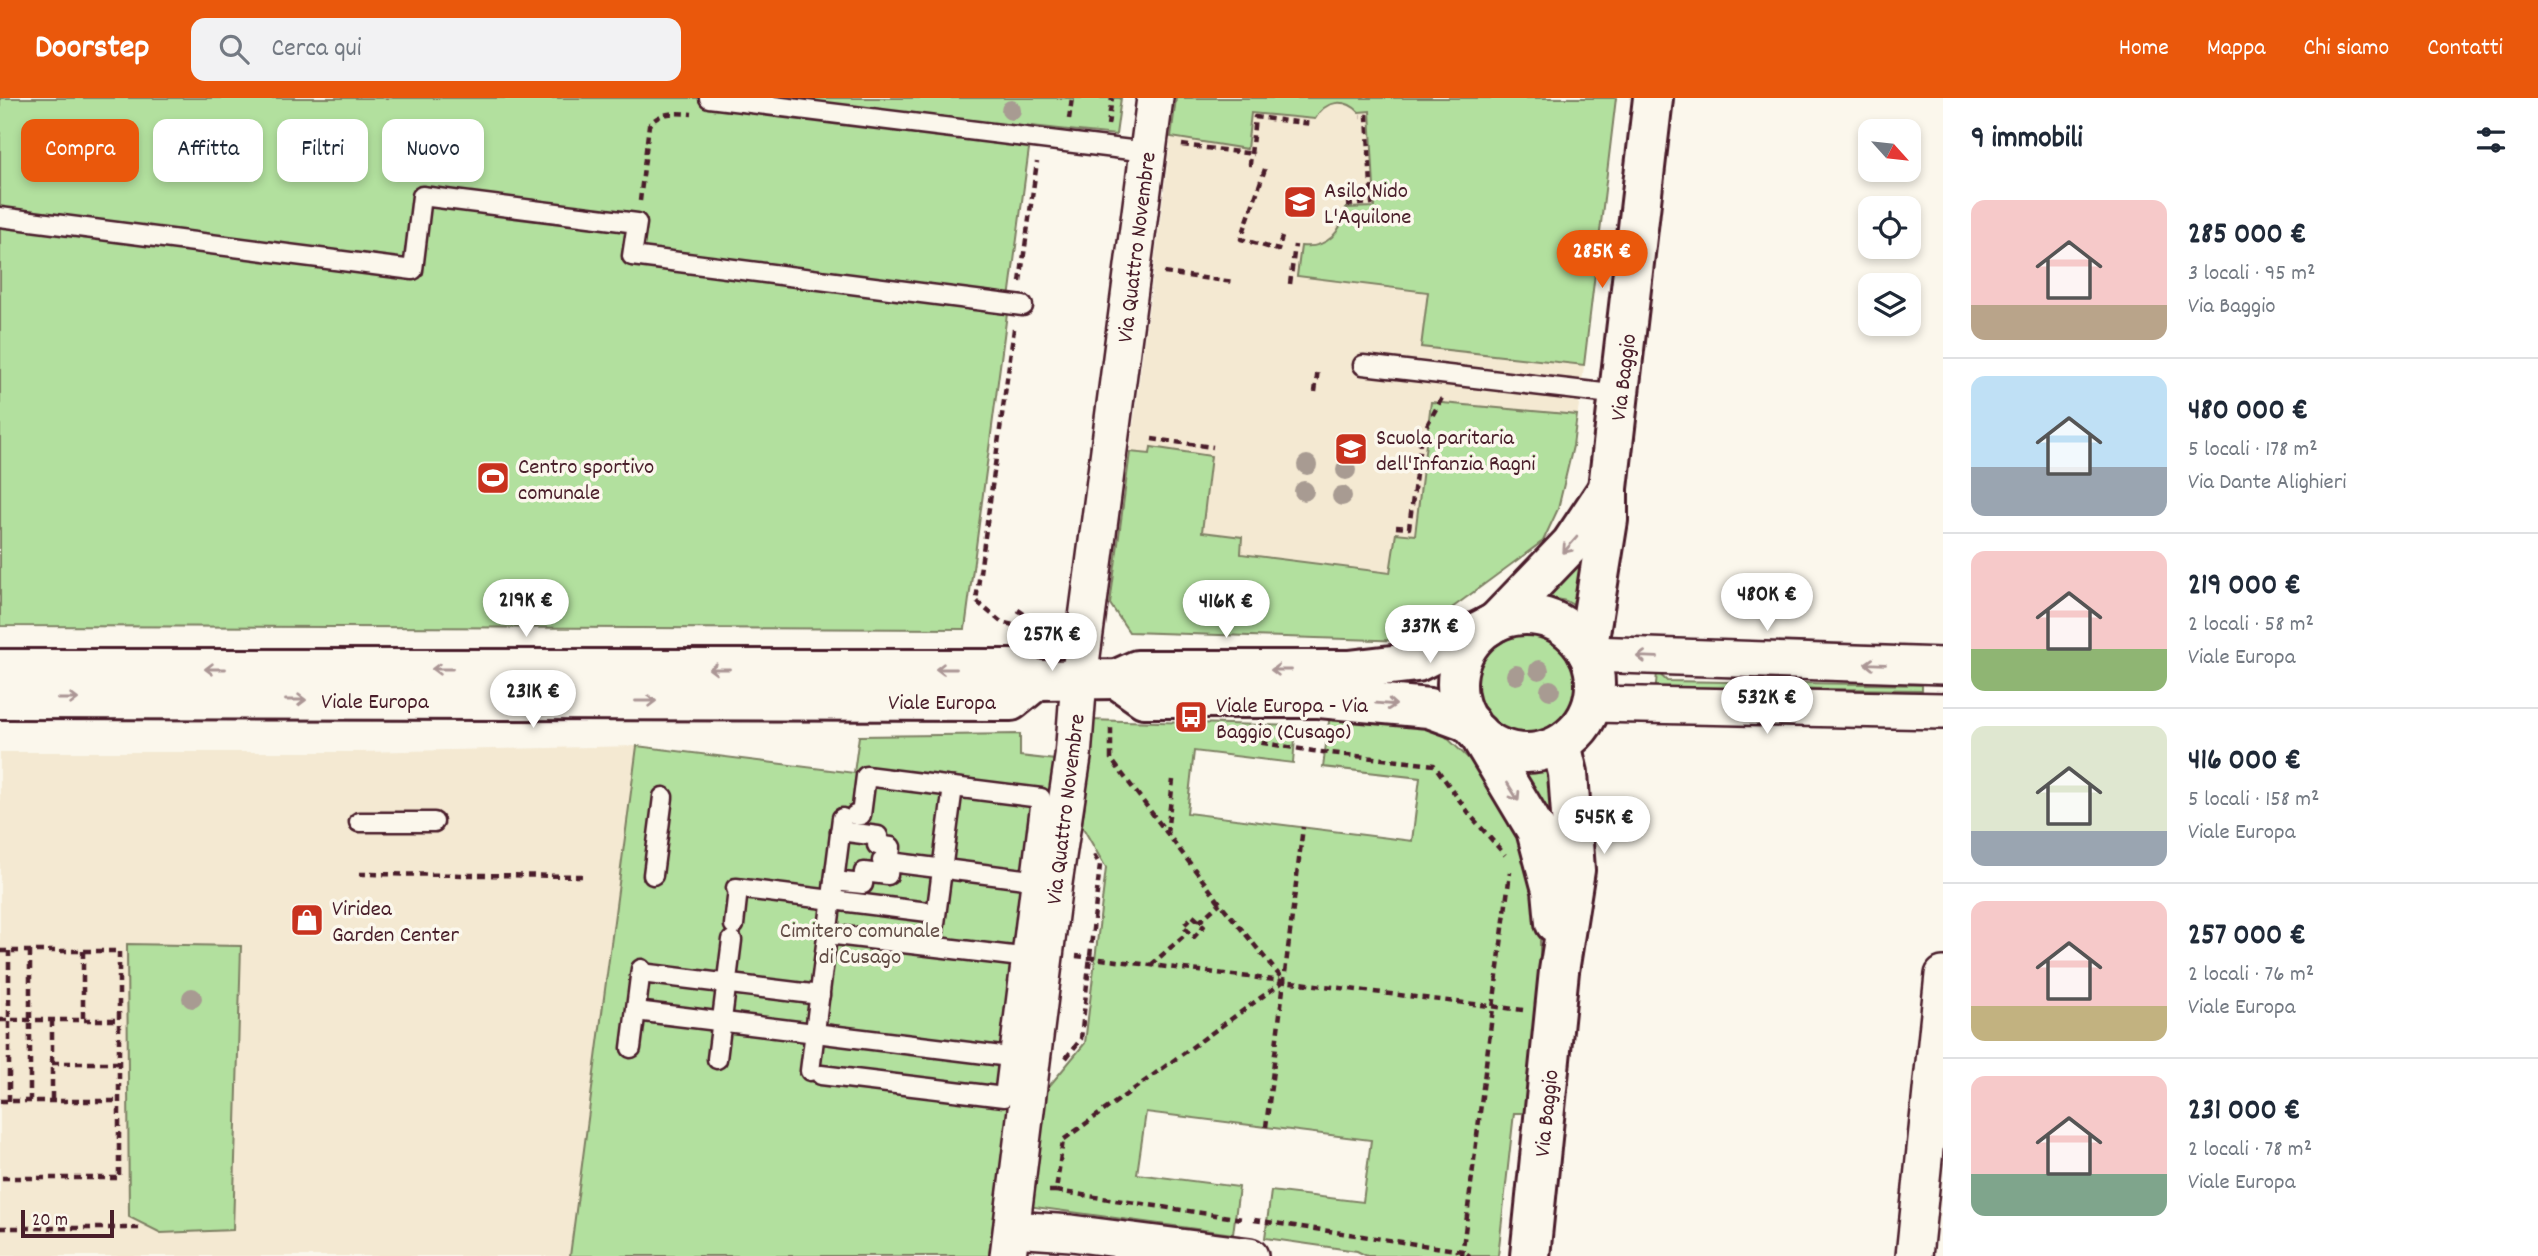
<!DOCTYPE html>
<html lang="it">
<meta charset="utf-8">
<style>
:root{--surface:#fff;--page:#f2f2f3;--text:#1f2937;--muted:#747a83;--line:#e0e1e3;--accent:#ea580c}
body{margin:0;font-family:Dekko,sans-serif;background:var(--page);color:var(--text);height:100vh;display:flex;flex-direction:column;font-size:26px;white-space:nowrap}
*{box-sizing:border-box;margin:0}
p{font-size:23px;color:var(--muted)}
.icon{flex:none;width:38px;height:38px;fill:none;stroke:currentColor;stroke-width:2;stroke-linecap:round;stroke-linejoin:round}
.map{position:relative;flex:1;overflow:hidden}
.panel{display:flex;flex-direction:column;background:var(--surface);width:595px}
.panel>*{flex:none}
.hud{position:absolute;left:21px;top:21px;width:665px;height:63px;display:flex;gap:14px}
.needle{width:46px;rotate:117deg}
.tools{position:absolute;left:1858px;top:21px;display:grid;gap:14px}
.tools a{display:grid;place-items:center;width:63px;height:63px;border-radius:14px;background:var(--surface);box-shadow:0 4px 10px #0003;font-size:35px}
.scale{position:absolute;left:21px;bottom:18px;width:93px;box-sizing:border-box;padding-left:7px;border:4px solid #4a1f2b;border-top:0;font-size:19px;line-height:24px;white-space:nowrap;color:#4a1f2b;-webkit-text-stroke:5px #fbf7ec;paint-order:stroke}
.price{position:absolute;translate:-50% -60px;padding:0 16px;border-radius:24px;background:#fff;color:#222;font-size:23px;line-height:46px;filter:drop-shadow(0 2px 4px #0008)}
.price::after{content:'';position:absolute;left:50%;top:42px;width:21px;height:16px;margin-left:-10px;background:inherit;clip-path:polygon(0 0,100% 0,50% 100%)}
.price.active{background:var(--accent);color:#fff}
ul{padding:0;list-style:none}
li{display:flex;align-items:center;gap:21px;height:175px;padding:0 28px}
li+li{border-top:2px solid var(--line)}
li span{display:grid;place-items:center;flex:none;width:196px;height:140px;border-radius:14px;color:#555}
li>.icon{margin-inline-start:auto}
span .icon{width:84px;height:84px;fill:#fffc;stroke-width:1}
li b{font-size:30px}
h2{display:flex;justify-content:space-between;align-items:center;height:84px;padding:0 28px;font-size:30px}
.pill{padding:0 24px;border-radius:14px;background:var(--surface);box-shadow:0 4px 10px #0003;font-size:24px;line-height:63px}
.pill.active{background:var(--accent);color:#fff}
header{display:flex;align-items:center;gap:42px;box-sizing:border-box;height:98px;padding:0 35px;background:var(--accent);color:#fff}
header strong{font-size:33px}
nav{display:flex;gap:38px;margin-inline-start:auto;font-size:24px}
.search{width:490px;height:63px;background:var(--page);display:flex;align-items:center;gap:18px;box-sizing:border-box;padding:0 24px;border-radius:14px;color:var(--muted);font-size:26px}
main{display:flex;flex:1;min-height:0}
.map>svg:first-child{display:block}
.built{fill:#f4e9d2}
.green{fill:#b2e09e;stroke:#7e8064;stroke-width:2}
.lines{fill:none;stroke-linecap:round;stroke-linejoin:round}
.lane-casing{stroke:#4a1f2b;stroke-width:23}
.street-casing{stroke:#4a1f2b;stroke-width:40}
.secondary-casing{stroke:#4a1f2b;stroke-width:44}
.path{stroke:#4a1f2b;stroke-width:4.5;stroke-dasharray:7 5;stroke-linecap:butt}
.lane{stroke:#fbf7ec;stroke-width:18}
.street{stroke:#fbf7ec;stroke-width:35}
.secondary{stroke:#fbf7ec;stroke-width:38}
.tree{fill:#a89b92}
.oneway{stroke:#ab9695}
.labels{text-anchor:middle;stroke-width:7;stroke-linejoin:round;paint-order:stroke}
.poi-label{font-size:23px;fill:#4a1f2b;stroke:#fbf7ec;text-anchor:start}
.street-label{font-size:23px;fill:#4a1f2b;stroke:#fbf7ec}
.park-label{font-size:23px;fill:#644f48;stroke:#fbf7ec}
</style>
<header>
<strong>Doorstep</strong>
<div class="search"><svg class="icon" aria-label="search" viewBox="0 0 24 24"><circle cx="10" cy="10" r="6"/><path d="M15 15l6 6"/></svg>Cerca qui</div>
<nav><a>Home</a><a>Mappa</a><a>Chi siamo</a><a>Contatti</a></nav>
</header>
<main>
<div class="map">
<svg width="1943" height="1158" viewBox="0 0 1943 1158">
<rect width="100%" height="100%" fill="#fbf7ec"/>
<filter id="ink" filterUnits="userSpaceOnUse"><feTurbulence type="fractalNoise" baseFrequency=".0143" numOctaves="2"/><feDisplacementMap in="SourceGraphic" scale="14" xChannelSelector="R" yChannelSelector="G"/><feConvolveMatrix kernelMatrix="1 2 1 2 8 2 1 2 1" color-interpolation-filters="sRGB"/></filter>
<g filter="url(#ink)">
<g class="built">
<polygon points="1176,0 1616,0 1581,293 1573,348 1558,411 1543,443 1407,543 1129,534 1110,506"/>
<polygon points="637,648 570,1158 0,1158 0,654 359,654"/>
</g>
<g class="green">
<polygon points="0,0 1121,0 1116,37 1032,28 965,531 0,528"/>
<path d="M1176,0H1616L1584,267L1421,249L1428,194L1297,178L1301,148C1327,151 1342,134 1346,110L1375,109L1370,13L1359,14C1345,0 1325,2 1315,21L1251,15L1247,51L1171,39Z"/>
<polygon points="1431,304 1577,317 1573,348 1558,411 1543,443 1407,543 1129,534 1110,506 1130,354 1150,356 1151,349 1211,358 1202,434 1242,439 1241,456 1390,475 1396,435 1415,437"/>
<polygon points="1591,444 1582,512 1566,503 1544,498"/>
<circle cx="1527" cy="584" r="51"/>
<polygon points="1657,574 1667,583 1922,587 1922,592 1667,589 1655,599"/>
<polygon points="1330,616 1396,617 1440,633 1491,682 1525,735 1540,816 1540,878 1528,1015 1514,1015 1498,1158 1367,1158 1357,1153 1265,1140 1271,1093 1363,1104 1371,1042 1146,1014 1137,1076 1239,1089 1233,1136 1027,1108 1041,998 1085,945 1106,770 1082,728 1090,663 1089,622 1296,628 1293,665 1194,653 1187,715 1412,743 1420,680 1323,669"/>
<polygon points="1020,636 1020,658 1055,662 1012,1005 1005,1033 989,1158 570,1158 637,648 854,675 859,638"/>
<polygon points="1548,673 1562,737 1518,675"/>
<polygon points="127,846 241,848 233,1132 161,1135 129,1119"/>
</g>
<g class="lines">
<defs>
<g id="lane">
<polyline points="709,0 1147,54"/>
<polyline points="0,119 413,172 422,98 637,125 632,158 1023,208"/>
<polyline points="1363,267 1620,297"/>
<polyline points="359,724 434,724"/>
<polyline points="882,763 1040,783"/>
<polyline points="653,777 663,699"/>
<polyline points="834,783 863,786 864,774 888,777 891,749 877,747 878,738 840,733"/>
<polyline points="736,790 936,815"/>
<polyline points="734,827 738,791"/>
<polyline points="827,836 1021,859"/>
<polyline points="932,848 953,689"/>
<polyline points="641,875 820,897"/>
<polyline points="636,913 1018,960"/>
<polyline points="631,950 641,871"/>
<polyline points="717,961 732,842"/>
<polyline points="810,973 842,720"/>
<polyline points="821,977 1004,999 1041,700 866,678 861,717 855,717"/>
</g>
<g id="street">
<polyline points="1589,556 1943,568"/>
<polyline points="1593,606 1943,613"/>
<polyline points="1012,1131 1071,1135 1250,1158"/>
<polyline points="1008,1158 1054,785 1073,659 1079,581 1155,0"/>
<polyline points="1914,1158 1943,877"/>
</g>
<g id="secondary">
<circle cx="1526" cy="586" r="69"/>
<polyline points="1497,523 1571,446 1607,392"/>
<polyline points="1587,554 1608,422 1608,390 1653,0"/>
<polyline points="0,571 1012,571 1037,582 1117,581 1137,572 1349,572 1417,564 1489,528"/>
<polyline points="1117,581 1144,600 1319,600 1429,610 1470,625"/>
<polyline points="0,601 1011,603 1037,582"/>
<polyline points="1478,635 1536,732 1552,792 1555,825"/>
<polyline points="1530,1158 1559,873 1575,772 1568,675 1561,646"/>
</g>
</defs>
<use href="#lane" class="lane-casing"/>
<use href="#street" class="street-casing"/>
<use href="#secondary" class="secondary-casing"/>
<g class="path">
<polyline points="1069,21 1072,0"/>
<polyline points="1108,27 1112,0"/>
<polyline points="1182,47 1254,56"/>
<polyline points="1252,66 1250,66 1255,19 1312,26"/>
<polyline points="1265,71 1241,141 1278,152 1282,139"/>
<path d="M640,103L649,27C661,13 675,15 692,16"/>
<polyline points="1346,107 1372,105 1367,18 1360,18"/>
<polyline points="1164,175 1234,184"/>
<polyline points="1020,184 1037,64"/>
<polyline points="1290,186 1295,147"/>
<polyline points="1014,231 976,503 1001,524 1042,534 1041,546"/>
<polyline points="1315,294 1318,271"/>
<polyline points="1421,338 1442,300"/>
<polyline points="1152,341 1213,349"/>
<polyline points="1396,429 1409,430 1421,338 1408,337"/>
<polyline points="1018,512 1038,525 1042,534"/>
<polyline points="1214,637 1313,653 1434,667 1471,718 1505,757"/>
<polyline points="1167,736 1173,682"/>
<polyline points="359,776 586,778"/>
<polygon points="1193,818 1204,828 1194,839 1183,828"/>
<polyline points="1199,824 1220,805"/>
<polyline points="0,853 119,853 119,1080 0,1080"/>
<polyline points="30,853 30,1003"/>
<polyline points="83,853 83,921"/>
<polyline points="1076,858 1523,912"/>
<polyline points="1151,867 1189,833"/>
<polyline points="0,922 119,922"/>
<polyline points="52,922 52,1003"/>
<polyline points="1066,960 1081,941 1100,767 1092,753"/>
<polyline points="52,965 119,965"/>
<polyline points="0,1003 119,1003"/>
<polyline points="9,1003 9,853"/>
<polyline points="1266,1029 1303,729"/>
<polyline points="1049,1093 1056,1093 1063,1042 1284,883 1220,805 1111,661 1111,630"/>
<polyline points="1056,1093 1242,1121"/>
<polyline points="1254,1122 1463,1153 1470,1158"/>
<polyline points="0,1130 142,1130"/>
<polyline points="1462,1158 1510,774"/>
</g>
<use href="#lane" class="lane"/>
<use href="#street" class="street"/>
<use href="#secondary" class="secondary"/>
</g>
<g class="tree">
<circle cx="1011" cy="12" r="10"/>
<circle cx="1307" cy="367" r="10"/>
<circle cx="1346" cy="372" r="10"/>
<circle cx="1304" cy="393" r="10"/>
<circle cx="1342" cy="398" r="10"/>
<circle cx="1539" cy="572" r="10"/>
<circle cx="1516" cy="577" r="10"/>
<circle cx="1550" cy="592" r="10"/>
<circle cx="192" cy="900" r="10"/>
</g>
<defs><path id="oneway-shaft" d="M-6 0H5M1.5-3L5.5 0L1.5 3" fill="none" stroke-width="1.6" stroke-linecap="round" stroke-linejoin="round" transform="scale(1.75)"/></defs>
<g class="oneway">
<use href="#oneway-shaft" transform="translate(1570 447) rotate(131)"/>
<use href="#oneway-shaft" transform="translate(1647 559) rotate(-178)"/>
<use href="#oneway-shaft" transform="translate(1875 566) rotate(-178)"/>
<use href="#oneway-shaft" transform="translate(215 571) rotate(-180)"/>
<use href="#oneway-shaft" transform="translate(442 571) rotate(-180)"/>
<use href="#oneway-shaft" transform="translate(719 571) rotate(-180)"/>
<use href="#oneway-shaft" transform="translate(946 571) rotate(-180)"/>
<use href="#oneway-shaft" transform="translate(1281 572) rotate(180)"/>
<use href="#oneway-shaft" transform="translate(68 601)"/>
<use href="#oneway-shaft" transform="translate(296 602)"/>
<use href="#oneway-shaft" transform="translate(646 603)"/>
<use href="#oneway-shaft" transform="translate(1386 606) rotate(5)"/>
<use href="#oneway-shaft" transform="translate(1513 694) rotate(58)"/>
</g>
</g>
<defs>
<symbol id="school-square" viewBox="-11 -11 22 22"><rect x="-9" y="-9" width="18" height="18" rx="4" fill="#c8321e" stroke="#fbf7ec"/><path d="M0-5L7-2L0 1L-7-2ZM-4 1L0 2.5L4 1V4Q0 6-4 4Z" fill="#fff"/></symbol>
<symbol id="stadium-square" viewBox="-11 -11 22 22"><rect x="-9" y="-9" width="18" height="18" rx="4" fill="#c8321e" stroke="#fbf7ec"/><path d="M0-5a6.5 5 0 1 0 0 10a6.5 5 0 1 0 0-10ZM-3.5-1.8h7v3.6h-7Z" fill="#fff"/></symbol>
<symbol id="bus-square" viewBox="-11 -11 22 22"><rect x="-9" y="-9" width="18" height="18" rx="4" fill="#c8321e" stroke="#fbf7ec"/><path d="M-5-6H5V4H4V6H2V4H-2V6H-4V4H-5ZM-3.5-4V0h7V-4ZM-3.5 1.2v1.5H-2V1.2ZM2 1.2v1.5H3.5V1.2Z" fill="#fff"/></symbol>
<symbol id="shop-square" viewBox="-11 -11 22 22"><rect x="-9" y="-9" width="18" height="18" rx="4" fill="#c8321e" stroke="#fbf7ec"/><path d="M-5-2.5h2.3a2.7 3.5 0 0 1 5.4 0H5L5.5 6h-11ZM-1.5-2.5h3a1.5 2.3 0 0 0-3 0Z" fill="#fff"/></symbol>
</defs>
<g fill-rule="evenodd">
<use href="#school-square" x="1281" y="85" width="38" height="38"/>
<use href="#school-square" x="1332" y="332" width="38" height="38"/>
<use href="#stadium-square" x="474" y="361" width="38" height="38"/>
<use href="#bus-square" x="1172" y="600" width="38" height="38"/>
<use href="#shop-square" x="288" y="803" width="38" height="38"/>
</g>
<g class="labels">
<g class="poi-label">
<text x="1324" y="99">Asilo Nido<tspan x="1324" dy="26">L'Aquilone</tspan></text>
<text x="1376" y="346">Scuola paritaria<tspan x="1376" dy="26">dell'Infanzia Ragni</tspan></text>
<text x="518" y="375">Centro sportivo<tspan x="518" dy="26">comunale</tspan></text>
<text x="1216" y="614">Viale Europa - Via<tspan x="1216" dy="26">Baggio (Cusago)</tspan></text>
<text x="332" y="817">Viridea<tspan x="332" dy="26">Garden Center</tspan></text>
</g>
<g class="street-label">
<text transform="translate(1135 149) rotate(-83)" y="8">Via Quattro Novembre</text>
<text transform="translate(1622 279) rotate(-83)" y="8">Via Baggio</text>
<text x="375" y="610">Viale Europa</text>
<text x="942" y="611">Viale Europa</text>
<text transform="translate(1064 711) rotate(-83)" y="8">Via Quattro Novembre</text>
<text transform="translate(1545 1015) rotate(-84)" y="8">Via Baggio</text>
</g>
<g class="park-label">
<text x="860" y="839">Cimitero comunale<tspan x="860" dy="26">di Cusago</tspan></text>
</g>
</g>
</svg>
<div class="tools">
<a><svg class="needle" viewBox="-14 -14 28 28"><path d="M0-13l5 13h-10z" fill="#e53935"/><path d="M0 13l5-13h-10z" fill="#747a83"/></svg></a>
<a><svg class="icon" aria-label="locate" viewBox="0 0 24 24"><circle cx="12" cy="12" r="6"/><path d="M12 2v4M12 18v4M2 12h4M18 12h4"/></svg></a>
<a><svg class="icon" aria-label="layers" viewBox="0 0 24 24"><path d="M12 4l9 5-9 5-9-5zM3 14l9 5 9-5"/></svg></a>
</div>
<div class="scale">20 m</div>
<b class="price active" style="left:1602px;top:192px">285K €</b>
<b class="price" style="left:1767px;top:535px">480K €</b>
<b class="price" style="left:526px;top:541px">219K €</b>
<b class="price" style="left:1226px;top:542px">416K €</b>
<b class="price" style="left:1430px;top:567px">337K €</b>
<b class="price" style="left:1052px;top:575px">257K €</b>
<b class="price" style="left:533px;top:632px">231K €</b>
<b class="price" style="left:1767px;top:638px">532K €</b>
<b class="price" style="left:1604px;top:758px">545K €</b>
<div class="hud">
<a class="pill active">Compra</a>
<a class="pill">Affitta</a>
<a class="pill">Filtri</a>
<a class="pill">Nuovo</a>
</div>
</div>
<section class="panel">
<h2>9 immobili<svg class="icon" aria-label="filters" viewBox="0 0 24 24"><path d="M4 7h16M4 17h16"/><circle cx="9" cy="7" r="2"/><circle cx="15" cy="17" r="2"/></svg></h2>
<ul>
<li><span style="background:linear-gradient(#f6c9c9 75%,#b9a48a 0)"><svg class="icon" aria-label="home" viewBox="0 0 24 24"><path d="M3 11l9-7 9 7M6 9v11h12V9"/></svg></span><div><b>285 000 €</b><p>3 locali · 95 m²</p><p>Via Baggio</p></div></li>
<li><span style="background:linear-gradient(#bfe0f5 65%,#9aa5b1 0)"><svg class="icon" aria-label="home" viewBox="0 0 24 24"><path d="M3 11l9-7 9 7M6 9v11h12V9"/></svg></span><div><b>480 000 €</b><p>5 locali · 178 m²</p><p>Via Dante Alighieri</p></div></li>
<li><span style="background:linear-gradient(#f6c9c9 70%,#8fb573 0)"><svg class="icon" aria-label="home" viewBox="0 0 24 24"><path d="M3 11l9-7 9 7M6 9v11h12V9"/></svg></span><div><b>219 000 €</b><p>2 locali · 58 m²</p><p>Viale Europa</p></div></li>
<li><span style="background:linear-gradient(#dfe7d0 75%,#9aa5b1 0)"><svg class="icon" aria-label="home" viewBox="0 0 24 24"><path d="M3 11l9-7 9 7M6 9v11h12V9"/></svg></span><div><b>416 000 €</b><p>5 locali · 158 m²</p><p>Viale Europa</p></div></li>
<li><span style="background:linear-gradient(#f6c9c9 75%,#c2b280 0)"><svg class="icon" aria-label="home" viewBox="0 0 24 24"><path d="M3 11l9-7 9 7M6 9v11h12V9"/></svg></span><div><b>257 000 €</b><p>2 locali · 76 m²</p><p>Viale Europa</p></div></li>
<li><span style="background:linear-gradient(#f6c9c9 70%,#7fa58c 0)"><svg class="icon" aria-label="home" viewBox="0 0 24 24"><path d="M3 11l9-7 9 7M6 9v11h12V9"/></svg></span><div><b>231 000 €</b><p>2 locali · 78 m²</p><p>Viale Europa</p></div></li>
</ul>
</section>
</main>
